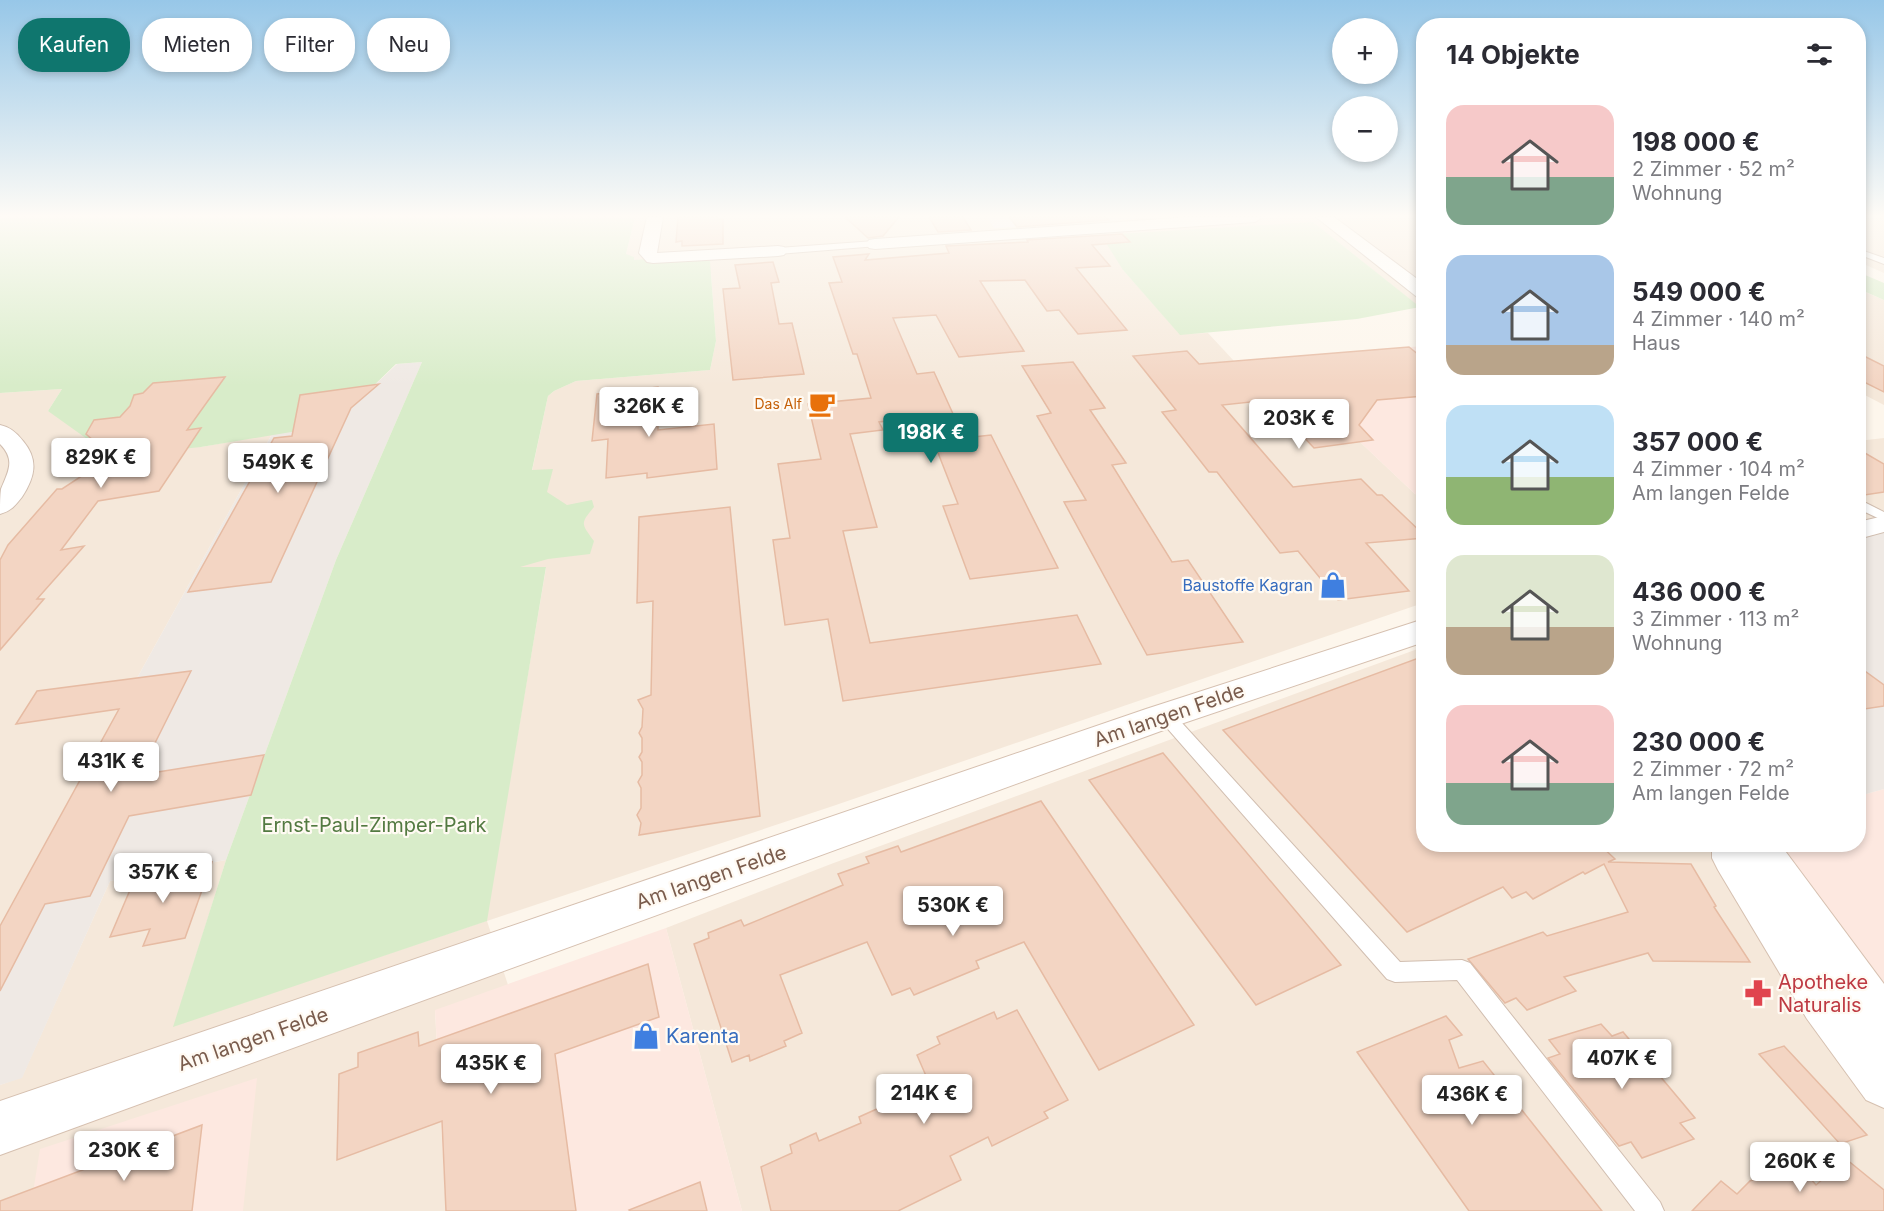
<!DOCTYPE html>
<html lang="de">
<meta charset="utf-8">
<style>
:root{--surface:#fff;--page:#f7f7f7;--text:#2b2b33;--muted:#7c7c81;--accent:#0f766e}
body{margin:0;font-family:Inter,sans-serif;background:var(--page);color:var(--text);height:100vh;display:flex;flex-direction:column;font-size:22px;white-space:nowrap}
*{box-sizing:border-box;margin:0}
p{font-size:20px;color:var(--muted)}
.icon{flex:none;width:33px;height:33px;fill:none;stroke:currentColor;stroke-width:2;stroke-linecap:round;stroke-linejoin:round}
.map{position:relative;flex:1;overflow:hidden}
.side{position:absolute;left:1416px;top:18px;width:450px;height:834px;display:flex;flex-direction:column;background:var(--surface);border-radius:24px;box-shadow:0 3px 9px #0003}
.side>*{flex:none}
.top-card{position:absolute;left:18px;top:18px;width:570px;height:54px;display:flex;gap:12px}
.buttons{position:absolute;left:1332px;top:18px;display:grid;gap:12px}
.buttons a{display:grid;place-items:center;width:66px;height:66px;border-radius:50%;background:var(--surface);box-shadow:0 3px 9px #0003;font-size:30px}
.price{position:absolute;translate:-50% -51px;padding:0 14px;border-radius:6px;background:#fff;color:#222;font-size:20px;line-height:39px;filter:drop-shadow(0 2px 3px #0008)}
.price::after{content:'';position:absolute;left:50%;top:36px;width:18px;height:14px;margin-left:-9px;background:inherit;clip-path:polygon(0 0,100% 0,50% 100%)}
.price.active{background:var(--accent);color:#fff}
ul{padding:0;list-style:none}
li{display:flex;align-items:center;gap:18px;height:150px;padding:0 30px}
li span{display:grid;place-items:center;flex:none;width:168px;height:120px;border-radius:18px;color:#555}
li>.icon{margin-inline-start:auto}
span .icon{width:72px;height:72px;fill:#fffc;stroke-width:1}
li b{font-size:26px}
h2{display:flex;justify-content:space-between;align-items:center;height:72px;padding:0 30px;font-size:26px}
.tag{padding:0 21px;border-radius:24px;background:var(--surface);box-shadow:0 3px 9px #0003;font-size:21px;line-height:54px}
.tag.active{background:var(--accent);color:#fff}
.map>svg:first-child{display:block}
.residential{fill:#f5e8da}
.commercial{fill:#fde8e0}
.industrial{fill:#efe9e4}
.education{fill:#f3e8fa}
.green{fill:#d8ecc9}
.building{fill:#f3d5c3;stroke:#e6bba3;stroke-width:1.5}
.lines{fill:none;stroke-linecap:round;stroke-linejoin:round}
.lane-casing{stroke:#d1beb0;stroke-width:2}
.street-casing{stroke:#d1beb0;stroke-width:2}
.secondary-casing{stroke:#d6c0b0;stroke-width:2}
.lane{fill:#fff;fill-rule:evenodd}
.street{fill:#fff;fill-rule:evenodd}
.secondary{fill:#fff;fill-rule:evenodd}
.labels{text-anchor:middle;stroke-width:4.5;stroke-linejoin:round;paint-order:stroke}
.far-food-label{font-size:14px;fill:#c56008;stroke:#fffaf3;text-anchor:end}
.shop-label{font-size:16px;fill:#366cbe;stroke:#fffaf3;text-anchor:end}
.near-street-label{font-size:20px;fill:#7a5c4d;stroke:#fffaf3}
.near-park-label{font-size:20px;fill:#537a41;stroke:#fffaf3}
.near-health-label{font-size:20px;fill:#be3a42;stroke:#fffaf3;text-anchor:start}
.near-shop-label{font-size:20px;fill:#366cbe;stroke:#fffaf3;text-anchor:start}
</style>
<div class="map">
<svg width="1884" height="1211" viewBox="0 0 1884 1211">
<rect width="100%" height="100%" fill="#fdf6ec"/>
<g class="residential">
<polygon points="635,217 1423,217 1423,310 1313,222 1123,270 1180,334 1208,333 1234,361 1360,442 1415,494 1423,496 1423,603 833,806 487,921 508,985 435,1011 446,1211 0,1211 0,1085 22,1077 110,881 226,860 174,1026 486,921 546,568 517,567 532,471 548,396 554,391 576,381 710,370 716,341 711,273 634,260 626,254"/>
<polygon points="1858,217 1884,217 1884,273 1859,262"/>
<polygon points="1858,289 1884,300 1884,405 1859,392"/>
<polygon points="62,389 48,411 190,447 201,447 272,434 0,926 0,393"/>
<polygon points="1884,438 1884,515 1859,522 1858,441"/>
<polygon points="1423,647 1424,844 1729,845 1884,1060 1884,1211 742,1211 666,928 831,864"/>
</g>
<g class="commercial">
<polygon points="1423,346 1423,496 1415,494 1360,442 1314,447 1234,361"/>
<polygon points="1884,789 1884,1060 1729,845 1858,844 1859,796"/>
<polygon points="666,928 742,1211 446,1211 435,1010"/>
<polygon points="257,1078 243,1211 30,1211 40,1149"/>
</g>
<g class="industrial">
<polygon points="422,362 336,560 226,860 110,881 22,1078 0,1085 0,926 272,434 332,425 397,364"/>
<polygon points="1884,515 1884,789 1859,796 1858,522"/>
</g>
<polygon class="education" points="987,217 1159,217 994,228"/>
<g class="green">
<path d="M4,217H635L626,254L634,257V260L704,255L710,261L716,341L710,370L576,381L554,391L548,396L532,470L553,469L547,492L567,505L592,500L594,507C580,524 581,523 594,541L590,554L548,559L520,567H546L487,921L173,1027L226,860L336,560L422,362L396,364L333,425L201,447L111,456L48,411L62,389L0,393V219Z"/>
<polygon points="1313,222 1420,307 1357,319 1180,335 1123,270 1101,235"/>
<polygon points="1858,272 1884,283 1884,300 1859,289"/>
</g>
<g class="building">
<polygon points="678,217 717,217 717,219 723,219 723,244 682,246 682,241 676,242"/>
<polygon points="845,217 899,217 883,236 868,238"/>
<polygon points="929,217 963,217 971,230 938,232"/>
<polygon points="1009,217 1105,217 1109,220 1017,227"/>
<polygon points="1122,234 1130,242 1092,245 1110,266 1076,268 1127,330 1078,334 1059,310 1047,311 1025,280 980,281 1024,351 959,357 936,315 893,318 917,374 934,372 964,438 991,435 1058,568 970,579 943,506 958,504 924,417 879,422 883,430 850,434 877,527 843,531 870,643 1077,615 1101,664 843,701 828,619 785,625 773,540 790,538 778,464 821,459 808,404 871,398 857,354 853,354 829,283 842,282 833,257 869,254 865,260 949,253 946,246 1028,242 1027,240"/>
<polygon points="773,262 779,282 771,283 779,324 792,323 804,374 733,380 723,289 740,288 735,265"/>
<polygon points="1409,347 1424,359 1424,396 1377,400 1359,425 1373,440 1314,448 1269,400 1222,405 1293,487 1361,479 1377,495 1382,495 1424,535 1424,538 1366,543 1409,591 1338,600 1298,551 1280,553 1217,472 1209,472 1162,412 1176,410 1133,356 1187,351 1199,364"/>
<polygon points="1858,353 1884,366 1884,392 1858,379"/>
<polygon points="1073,362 1105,408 1090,410 1126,463 1112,465 1172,562 1188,560 1243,642 1147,655 1064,502 1086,500 1037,416 1051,413 1022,366"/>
<polygon points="225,377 187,430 201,428 159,491 98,501 61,550 84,546 37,599 44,599 0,650 0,560 8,545 57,489 62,489 94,468 102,448 86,434 94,420 120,417 130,406 134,395 143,393 153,383"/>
<polygon points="379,384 351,408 271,582 188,592 274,438 292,436 300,395"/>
<polygon points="658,387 658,430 714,424 717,469 647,478 647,473 606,478 608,439 592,441 597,394"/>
<polygon points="1858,449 1884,464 1884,492 1858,496"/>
<polygon points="730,507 760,816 639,835 641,823 637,815 641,808 641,788 638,782 642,775 642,762 639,757 642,752 642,738 639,733 642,727 643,709 638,700 651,695 653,601 637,603 639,517"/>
<polygon points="1424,656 1424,844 1599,844 1615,859 1608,862 1691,864 1716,906 1714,907 1750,962 1653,961 1648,953 1564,977 1576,991 1527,1010 1516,998 1505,1003 1468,959 1543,932 1547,936 1628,912 1604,864 1585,874 1583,872 1533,899 1526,892 1512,898 1503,887 1407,932 1223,730"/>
<polygon points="1858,666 1884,685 1884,706 1858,710"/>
<polygon points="191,671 139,775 264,755 251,795 129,816 90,896 45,904 0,991 0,926 119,709 16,724 37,691"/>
<polygon points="1163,753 1341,965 1256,1005 1089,780"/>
<polygon points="1041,801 1194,1025 1099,1070 1024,942 976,961 979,968 914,995 910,988 892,995 867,942 780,975 802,1033 784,1041 786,1046 750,1061 749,1055 732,1062 694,944 709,938 708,933 741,920 744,926 843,885 838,874 869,863 866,857 898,846 901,852"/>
<polygon points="212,862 185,938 143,946 150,929 110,937 136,876"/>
<polygon points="648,964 659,1017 555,1054 576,1211 446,1211 442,1121 337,1160 339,1074 358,1067 358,1053 418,1032 419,1046"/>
<polygon points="1017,1010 1068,1100 1044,1112 1048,1118 992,1146 988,1137 950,1156 961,1180 898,1211 771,1211 761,1167 792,1153 790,1145 816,1133 819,1141 861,1123 859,1117 930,1085 917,1055 940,1044 937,1037 994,1012 997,1019"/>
<polygon points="1446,1016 1462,1035 1449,1040 1459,1068 1483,1061 1602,1211 1469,1211 1357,1052"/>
<polygon points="1601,1024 1612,1036 1623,1032 1695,1118 1680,1123 1694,1139 1642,1158 1631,1142 1619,1146 1548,1058 1560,1054 1549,1040"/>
<polygon points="1784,1046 1867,1135 1840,1144 1759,1054"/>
<polygon points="202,1125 192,1211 0,1211 0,1201"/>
<polygon points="1846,1159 1884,1190 1884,1211 1692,1211 1721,1181 1737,1194 1750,1181 1797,1163 1816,1185"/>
<polygon points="700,1182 707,1211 630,1211 629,1210"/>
</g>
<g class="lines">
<defs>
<g id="lane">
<polygon points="875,241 879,244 878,246 778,254 774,251 778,248"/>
<polygon points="1858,249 1884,258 1884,264 1858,254"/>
<polygon points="1866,503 1884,512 1884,521 1861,510 1859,507"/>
<polygon points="1166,710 1172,712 1400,962 1462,960 1470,963 1660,1202 1664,1211 1635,1211 1457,980 1395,982 1387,979 1160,720 1158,716 1160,712"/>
</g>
<g id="street">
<polygon points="647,217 663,217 657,253 778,246 784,247 787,251 784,255 778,256 653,263 647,262 639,253"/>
<polygon points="1190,217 1263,217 1255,222 875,249 869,248 866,244 869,240 875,239"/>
<polygon points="1316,217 1334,217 1424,284 1424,299 1417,297"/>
<path d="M0,425C10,427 17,433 23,441C39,460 35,477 22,497C15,506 11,511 0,514C0,507 0,496 1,489C8,472 16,460 0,444Z"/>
<polygon points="1884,516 1884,532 1858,539 1858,522"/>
</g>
<g id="secondary">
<polygon points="1424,619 1424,642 1172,727 0,1155 0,1101 1146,709"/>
<polygon points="1712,844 1780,844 1884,984 1884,1108 1866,1100 1807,1019 1718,870 1712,858"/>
</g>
</defs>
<use href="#lane" class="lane-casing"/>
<use href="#street" class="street-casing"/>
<use href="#secondary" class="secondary-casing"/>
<use href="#lane" class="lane"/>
<use href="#street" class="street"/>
<use href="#secondary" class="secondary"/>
</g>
<linearGradient id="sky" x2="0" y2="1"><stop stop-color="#97c7e8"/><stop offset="0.56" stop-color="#fefbf6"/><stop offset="1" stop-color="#fefbf6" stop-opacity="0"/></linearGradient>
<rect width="1884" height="386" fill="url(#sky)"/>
<defs>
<symbol id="cafe-bare" viewBox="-9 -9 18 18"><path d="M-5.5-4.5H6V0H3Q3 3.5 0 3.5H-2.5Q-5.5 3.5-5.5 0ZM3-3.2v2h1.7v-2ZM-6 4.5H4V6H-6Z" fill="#e8710a" stroke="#fffaf3" stroke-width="2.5" paint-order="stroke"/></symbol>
<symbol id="shop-bare" viewBox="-9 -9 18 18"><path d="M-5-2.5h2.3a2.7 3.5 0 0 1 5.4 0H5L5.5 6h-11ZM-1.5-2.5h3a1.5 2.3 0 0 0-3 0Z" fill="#3f7fe0" stroke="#fffaf3" stroke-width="2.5" paint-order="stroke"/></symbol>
<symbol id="pharmacy-bare" viewBox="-9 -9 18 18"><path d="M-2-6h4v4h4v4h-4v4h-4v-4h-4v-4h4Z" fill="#e0444e" stroke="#fffaf3" stroke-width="2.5" paint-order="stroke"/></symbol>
</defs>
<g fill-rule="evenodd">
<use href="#cafe-bare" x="803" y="385" width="38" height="38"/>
<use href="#shop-bare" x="1314" y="566" width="38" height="38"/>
<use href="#pharmacy-bare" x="1739" y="974" width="38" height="38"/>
<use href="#shop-bare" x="627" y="1017" width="38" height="38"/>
</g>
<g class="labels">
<g class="far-food-label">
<text x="802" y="409">Das Alf</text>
</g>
<g class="shop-label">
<text x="1313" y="591">Baustoffe Kagran</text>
</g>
<g class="near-street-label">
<text transform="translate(1169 715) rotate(-19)" y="7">Am langen Felde</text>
<text transform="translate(711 877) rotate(-19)" y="7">Am langen Felde</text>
<text transform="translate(253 1039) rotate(-19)" y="7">Am langen Felde</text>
</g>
<g class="near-park-label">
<text x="374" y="832">Ernst-Paul-Zimper-Park</text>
</g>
<g class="near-health-label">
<text x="1778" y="989">Apotheke<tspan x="1778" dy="23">Naturalis</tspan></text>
</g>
<g class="near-shop-label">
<text x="666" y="1043">Karenta</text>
</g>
</g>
</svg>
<div class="buttons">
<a>+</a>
<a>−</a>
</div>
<b class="price" style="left:649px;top:438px">326K €</b>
<b class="price" style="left:1299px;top:450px">203K €</b>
<b class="price active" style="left:931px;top:464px">198K €</b>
<b class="price" style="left:101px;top:489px">829K €</b>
<b class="price" style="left:278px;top:494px">549K €</b>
<b class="price" style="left:111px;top:793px">431K €</b>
<b class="price" style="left:163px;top:904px">357K €</b>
<b class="price" style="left:953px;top:937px">530K €</b>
<b class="price" style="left:1622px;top:1090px">407K €</b>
<b class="price" style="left:491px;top:1095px">435K €</b>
<b class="price" style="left:924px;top:1125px">214K €</b>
<b class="price" style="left:1472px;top:1126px">436K €</b>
<b class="price" style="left:124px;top:1182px">230K €</b>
<b class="price" style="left:1800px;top:1193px">260K €</b>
<div class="top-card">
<a class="tag active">Kaufen</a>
<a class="tag">Mieten</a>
<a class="tag">Filter</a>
<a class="tag">Neu</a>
</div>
<section class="side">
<h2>14 Objekte<svg class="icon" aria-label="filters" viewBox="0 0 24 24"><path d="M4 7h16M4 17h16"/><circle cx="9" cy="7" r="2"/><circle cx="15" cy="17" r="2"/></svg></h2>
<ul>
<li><span style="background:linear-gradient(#f6c9c9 60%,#7fa58c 0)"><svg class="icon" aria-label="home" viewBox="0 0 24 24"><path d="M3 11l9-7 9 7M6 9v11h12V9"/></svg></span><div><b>198 000 €</b><p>2 Zimmer · 52 m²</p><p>Wohnung</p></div></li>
<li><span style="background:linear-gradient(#a9c7e8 75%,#b9a48a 0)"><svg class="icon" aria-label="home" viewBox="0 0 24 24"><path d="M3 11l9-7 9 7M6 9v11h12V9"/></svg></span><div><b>549 000 €</b><p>4 Zimmer · 140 m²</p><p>Haus</p></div></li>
<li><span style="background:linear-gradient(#bfe0f5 60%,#8fb573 0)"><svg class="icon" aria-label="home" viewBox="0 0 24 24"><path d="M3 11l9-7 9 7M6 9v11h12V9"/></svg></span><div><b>357 000 €</b><p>4 Zimmer · 104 m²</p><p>Am langen Felde</p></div></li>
<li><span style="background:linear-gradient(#dfe7d0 60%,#b9a48a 0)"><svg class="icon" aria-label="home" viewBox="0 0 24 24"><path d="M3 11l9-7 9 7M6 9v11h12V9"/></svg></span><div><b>436 000 €</b><p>3 Zimmer · 113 m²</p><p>Wohnung</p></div></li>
<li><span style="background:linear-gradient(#f6c9c9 65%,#7fa58c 0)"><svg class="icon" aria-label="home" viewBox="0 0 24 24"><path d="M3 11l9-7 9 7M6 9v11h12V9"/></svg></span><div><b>230 000 €</b><p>2 Zimmer · 72 m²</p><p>Am langen Felde</p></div></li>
</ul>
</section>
</div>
